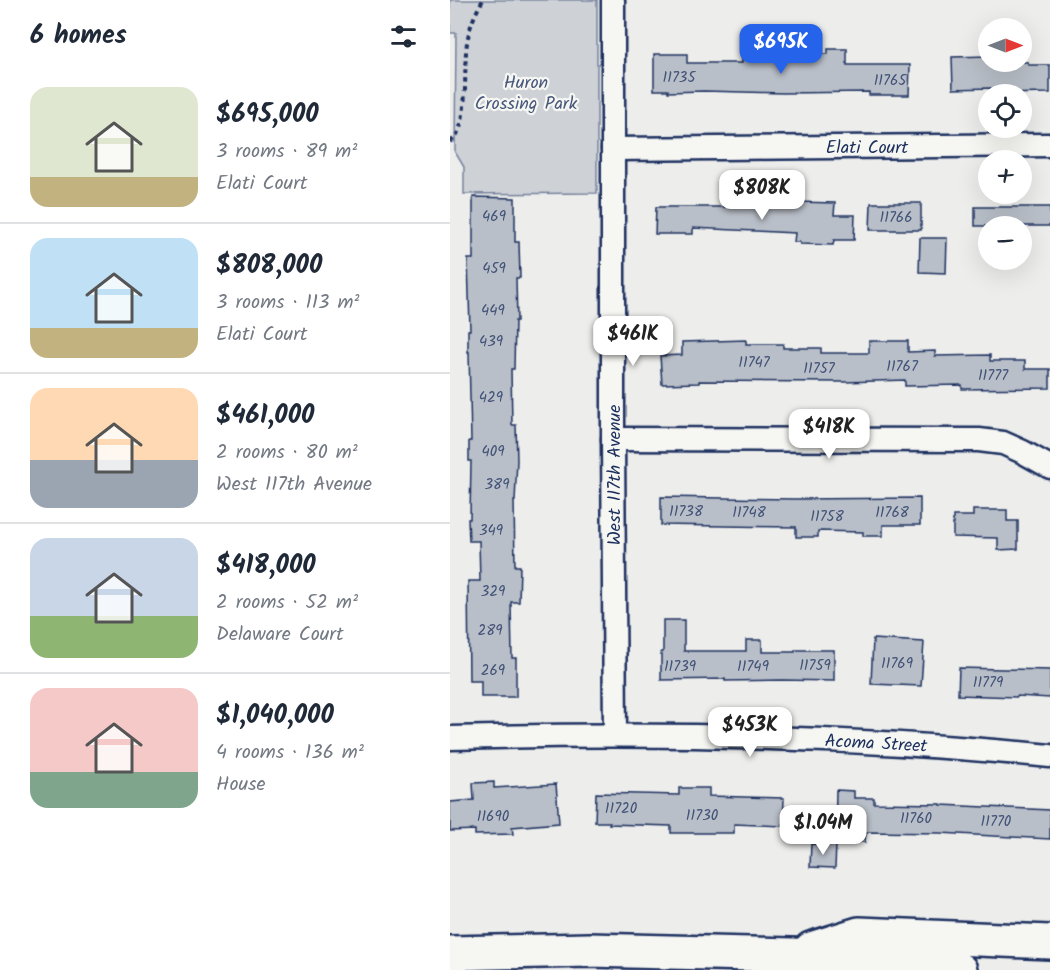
<!DOCTYPE html>
<meta charset="utf-8">
<style>
:root{--surface:#fff;--page:#f2f2f3;--text:#1f2937;--muted:#747a83;--line:#e0e1e3;--accent:#2563eb}
body{margin:0;font-family:Kalam,sans-serif;background:var(--page);color:var(--text);height:100vh;display:flex;flex-direction:column;font-size:22px;white-space:nowrap}
*{box-sizing:border-box;margin:0}
p{font-size:20px;color:var(--muted)}
.icon{flex:none;width:33px;height:33px;fill:none;stroke:currentColor;stroke-width:2;stroke-linecap:round;stroke-linejoin:round}
.map{position:relative;flex:1;overflow:hidden}
.drawer{display:flex;flex-direction:column;background:var(--surface);width:450px}
.drawer>*{flex:none}
.needle{width:39px;rotate:90deg}
.controls{position:absolute;left:528px;top:18px;display:grid;gap:12px}
.controls a{display:grid;place-items:center;width:54px;height:54px;border-radius:50%;background:var(--surface);box-shadow:0 6px 24px #0002;font-size:30px}
.price{position:absolute;translate:-50% -51px;padding:0 14px;border-radius:12px;background:#fff;color:#222;font-size:20px;line-height:39px;filter:drop-shadow(0 2px 3px #0008)}
.price::after{content:'';position:absolute;left:50%;top:36px;width:18px;height:14px;margin-left:-9px;background:inherit;clip-path:polygon(0 0,100% 0,50% 100%)}
.price.current{background:var(--accent);color:#fff}
ul{padding:0;list-style:none}
li{display:flex;align-items:center;gap:18px;height:150px;padding:0 30px}
li+li{border-top:2px solid var(--line)}
li span{display:grid;place-items:center;flex:none;width:168px;height:120px;border-radius:18px;color:#555}
li>.icon{margin-inline-start:auto}
span .icon{width:72px;height:72px;fill:#fffc;stroke-width:1}
li b{font-size:26px}
h2{display:flex;justify-content:space-between;align-items:center;height:72px;padding:0 30px;font-size:26px}
main{display:flex;flex:1;min-height:0}
.map>svg:first-child{display:block}
.green{fill:#ced2d7;stroke:#74809a;stroke-width:1.5}
.building{fill:#b9bfc8;stroke:#1b2f5e;stroke-width:1.5}
.lines{fill:none;stroke-linecap:round;stroke-linejoin:round}
.street-casing{stroke:#1b2f5e;stroke-width:27}
.highway-casing{stroke:#1b2f5e;stroke-width:38}
.path{stroke:#1b2f5e;stroke-width:4;stroke-dasharray:4.5 4.5;stroke-linecap:butt}
.street{stroke:#f6f6f2;stroke-width:22}
.highway{stroke:#f6f6f2;stroke-width:33}
.labels{text-anchor:middle;stroke-width:4.5;stroke-linejoin:round;paint-order:stroke}
.number-label{font-size:15px;fill:#425378}
.park-label{font-size:18px;fill:#48587c;stroke:#f6f6f2}
.street-label{font-size:18px;fill:#1b2f5e;stroke:#f6f6f2}
</style>
<main>
<section class="drawer">
<h2>6 homes<svg class="icon" aria-label="filters" viewBox="0 0 24 24"><path d="M4 7h16M4 17h16"/><circle cx="9" cy="7" r="2"/><circle cx="15" cy="17" r="2"/></svg></h2>
<ul>
<li><span style="background:linear-gradient(#dfe7d0 75%,#c2b280 0)"><svg class="icon" aria-label="home" viewBox="0 0 24 24"><path d="M3 11l9-7 9 7M6 9v11h12V9"/></svg></span><div><b>$695,000</b><p>3 rooms · 89 m²</p><p>Elati Court</p></div></li>
<li><span style="background:linear-gradient(#bfe0f5 75%,#c2b280 0)"><svg class="icon" aria-label="home" viewBox="0 0 24 24"><path d="M3 11l9-7 9 7M6 9v11h12V9"/></svg></span><div><b>$808,000</b><p>3 rooms · 113 m²</p><p>Elati Court</p></div></li>
<li><span style="background:linear-gradient(#ffd9b3 60%,#9aa5b1 0)"><svg class="icon" aria-label="home" viewBox="0 0 24 24"><path d="M3 11l9-7 9 7M6 9v11h12V9"/></svg></span><div><b>$461,000</b><p>2 rooms · 80 m²</p><p>West 117th Avenue</p></div></li>
<li><span style="background:linear-gradient(#c9d6e8 65%,#8fb573 0)"><svg class="icon" aria-label="home" viewBox="0 0 24 24"><path d="M3 11l9-7 9 7M6 9v11h12V9"/></svg></span><div><b>$418,000</b><p>2 rooms · 52 m²</p><p>Delaware Court</p></div></li>
<li><span style="background:linear-gradient(#f6c9c9 70%,#7fa58c 0)"><svg class="icon" aria-label="home" viewBox="0 0 24 24"><path d="M3 11l9-7 9 7M6 9v11h12V9"/></svg></span><div><b>$1,040,000</b><p>4 rooms · 136 m²</p><p>House</p></div></li>
</ul>
</section>
<div class="map">
<svg width="600" height="970" viewBox="0 0 600 970">
<rect width="100%" height="100%" fill="#edeeec"/>
<filter id="ink" filterUnits="userSpaceOnUse"><feTurbulence type="fractalNoise" baseFrequency=".0167" numOctaves="2"/><feDisplacementMap in="SourceGraphic" scale="12" xChannelSelector="R" yChannelSelector="G"/><feConvolveMatrix kernelMatrix="1 2 1 2 8 2 1 2 1" color-interpolation-filters="sRGB"/></filter>
<g filter="url(#ink)">
<polygon class="green" points="0,0 147,0 147,193 14,194 14,167 5,152 6,33 0,33"/>
<g class="building">
<polygon points="378,49 397,49 397,65 460,65 459,95 419,95 419,92 333,93 254,91 218,92 218,90 204,90 204,54 237,54 237,63 292,63 292,54 346,56 346,53 378,54"/>
<polygon points="538,56 538,62 578,62 578,65 600,65 600,93 541,94 541,88 503,89 502,57"/>
<polygon points="23,197 65,198 65,242 69,242 70,278 66,278 67,321 65,321 64,369 61,369 62,425 66,425 67,460 65,501 64,501 65,566 70,566 69,602 61,602 62,658 66,658 66,697 31,697 31,681 19,681 18,581 30,581 29,541 19,541 18,519 20,519 21,461 19,461 19,441 21,441 19,352 18,352 18,330 20,330 18,259 23,259"/>
<polygon points="275,202 346,205 346,202 385,203 384,215 405,215 404,240 384,240 383,245 350,244 350,242 344,242 345,233 243,228 243,234 205,234 206,207 275,207"/>
<polygon points="421,203 471,203 471,230 420,230"/>
<rect x="525" y="207" width="75" height="19"/>
<polygon points="470,238 497,238 496,273 469,272"/>
<polygon points="296,340 296,344 333,344 333,348 371,348 371,353 419,353 419,341 458,341 458,352 485,351 485,356 540,355 540,361 575,361 575,369 600,369 600,388 512,389 512,385 455,386 455,380 395,382 249,381 249,383 212,384 210,356 232,355 232,342"/>
<polygon points="211,497 346,499 470,498 470,525 433,525 433,536 413,536 413,532 368,531 368,537 346,537 346,527 211,525"/>
<polygon points="523,510 557,510 557,521 568,521 568,549 548,550 548,538 503,537 503,516 523,516"/>
<polygon points="213,620 234,620 234,651 296,651 296,640 312,640 312,652 345,652 345,650 384,650 384,681 332,680 275,681 275,679 211,680 211,652 213,652"/>
<polygon points="423,639 474,642 471,686 421,684"/>
<polygon points="509,668 600,670 600,698 567,696 567,697 508,695"/>
<polygon points="44,782 44,788 106,784 109,823 62,827 63,834 25,835 25,830 0,831 0,802 24,800 23,783"/>
<polygon points="229,788 259,788 259,796 334,798 333,826 284,824 284,833 221,833 221,826 159,824 160,822 145,822 146,793 229,795"/>
<polygon points="386,790 404,791 404,798 424,798 424,803 491,804 491,805 600,810 600,839 490,833 416,832 415,842 385,841"/>
<polygon points="361,844 386,845 385,868 360,867"/>
</g>
<g class="lines">
<defs>
<g id="street">
<polyline points="163,0 163,439 165,735"/>
<polyline points="163,149 600,145"/>
<polyline points="163,439 529,440 553,443 573,452 600,467"/>
<path d="M0,738C200,732 401,736 600,756"/>
</g>
<g id="highway">
<polyline points="361,949 409,934 600,942"/>
<polyline points="0,953 139,950 342,955 437,960 478,965 510,970"/>
</g>
</defs>
<use href="#street" class="street-casing"/>
<use href="#highway" class="highway-casing"/>
<path class="path" d="M0,142C2,140 5,138 6,136C18,117 14,75 16,53C17,34 23,16 33,0"/>
<use href="#street" class="street"/>
<use href="#highway" class="highway"/>
</g>
</g>
<g class="labels">
<g class="number-label">
<text x="229" y="82">11735</text>
<text x="440" y="85">11765</text>
<text x="44" y="221">469</text>
<text x="446" y="222">11766</text>
<text x="44" y="273">459</text>
<text x="43" y="315">449</text>
<text x="41" y="346">439</text>
<text x="304" y="367">11747</text>
<text x="452" y="371">11767</text>
<text x="369" y="373">11757</text>
<text x="543" y="380">11777</text>
<text x="41" y="402">429</text>
<text x="43" y="456">409</text>
<text x="47" y="489">389</text>
<text x="236" y="516">11738</text>
<text x="299" y="517">11748</text>
<text x="442" y="517">11768</text>
<text x="377" y="521">11758</text>
<text x="41" y="535">349</text>
<text x="43" y="596">329</text>
<text x="40" y="635">289</text>
<text x="447" y="668">11769</text>
<text x="365" y="670">11759</text>
<text x="230" y="671">11739</text>
<text x="303" y="671">11749</text>
<text x="43" y="675">269</text>
<text x="538" y="687">11779</text>
<text x="171" y="813">11720</text>
<text x="252" y="820">11730</text>
<text x="43" y="821">11690</text>
<text x="466" y="823">11760</text>
<text x="546" y="826">11770</text>
</g>
<g class="park-label">
<text x="76" y="88">Huron<tspan x="76" dy="21">Crossing Park</tspan></text>
</g>
<g class="street-label">
<text x="417" y="153">Elati Court</text>
<text transform="translate(164 475) rotate(-90)" y="6">West 117th Avenue</text>
<text transform="translate(426 743) rotate(3)" y="6">Acoma Street</text>
</g>
</g>
</svg>
<div class="controls">
<a><svg class="needle" viewBox="-14 -14 28 28"><path d="M0-13l5 13h-10z" fill="#e53935"/><path d="M0 13l5-13h-10z" fill="#747a83"/></svg></a>
<a><svg class="icon" aria-label="locate" viewBox="0 0 24 24"><circle cx="12" cy="12" r="6"/><path d="M12 2v4M12 18v4M2 12h4M18 12h4"/></svg></a>
<a>+</a>
<a>−</a>
</div>
<b class="price current" style="left:331px;top:75px">$695K</b>
<b class="price" style="left:312px;top:221px">$808K</b>
<b class="price" style="left:183px;top:367px">$461K</b>
<b class="price" style="left:379px;top:460px">$418K</b>
<b class="price" style="left:300px;top:758px">$453K</b>
<b class="price" style="left:373px;top:856px">$1.04M</b>
</div>
</main>
